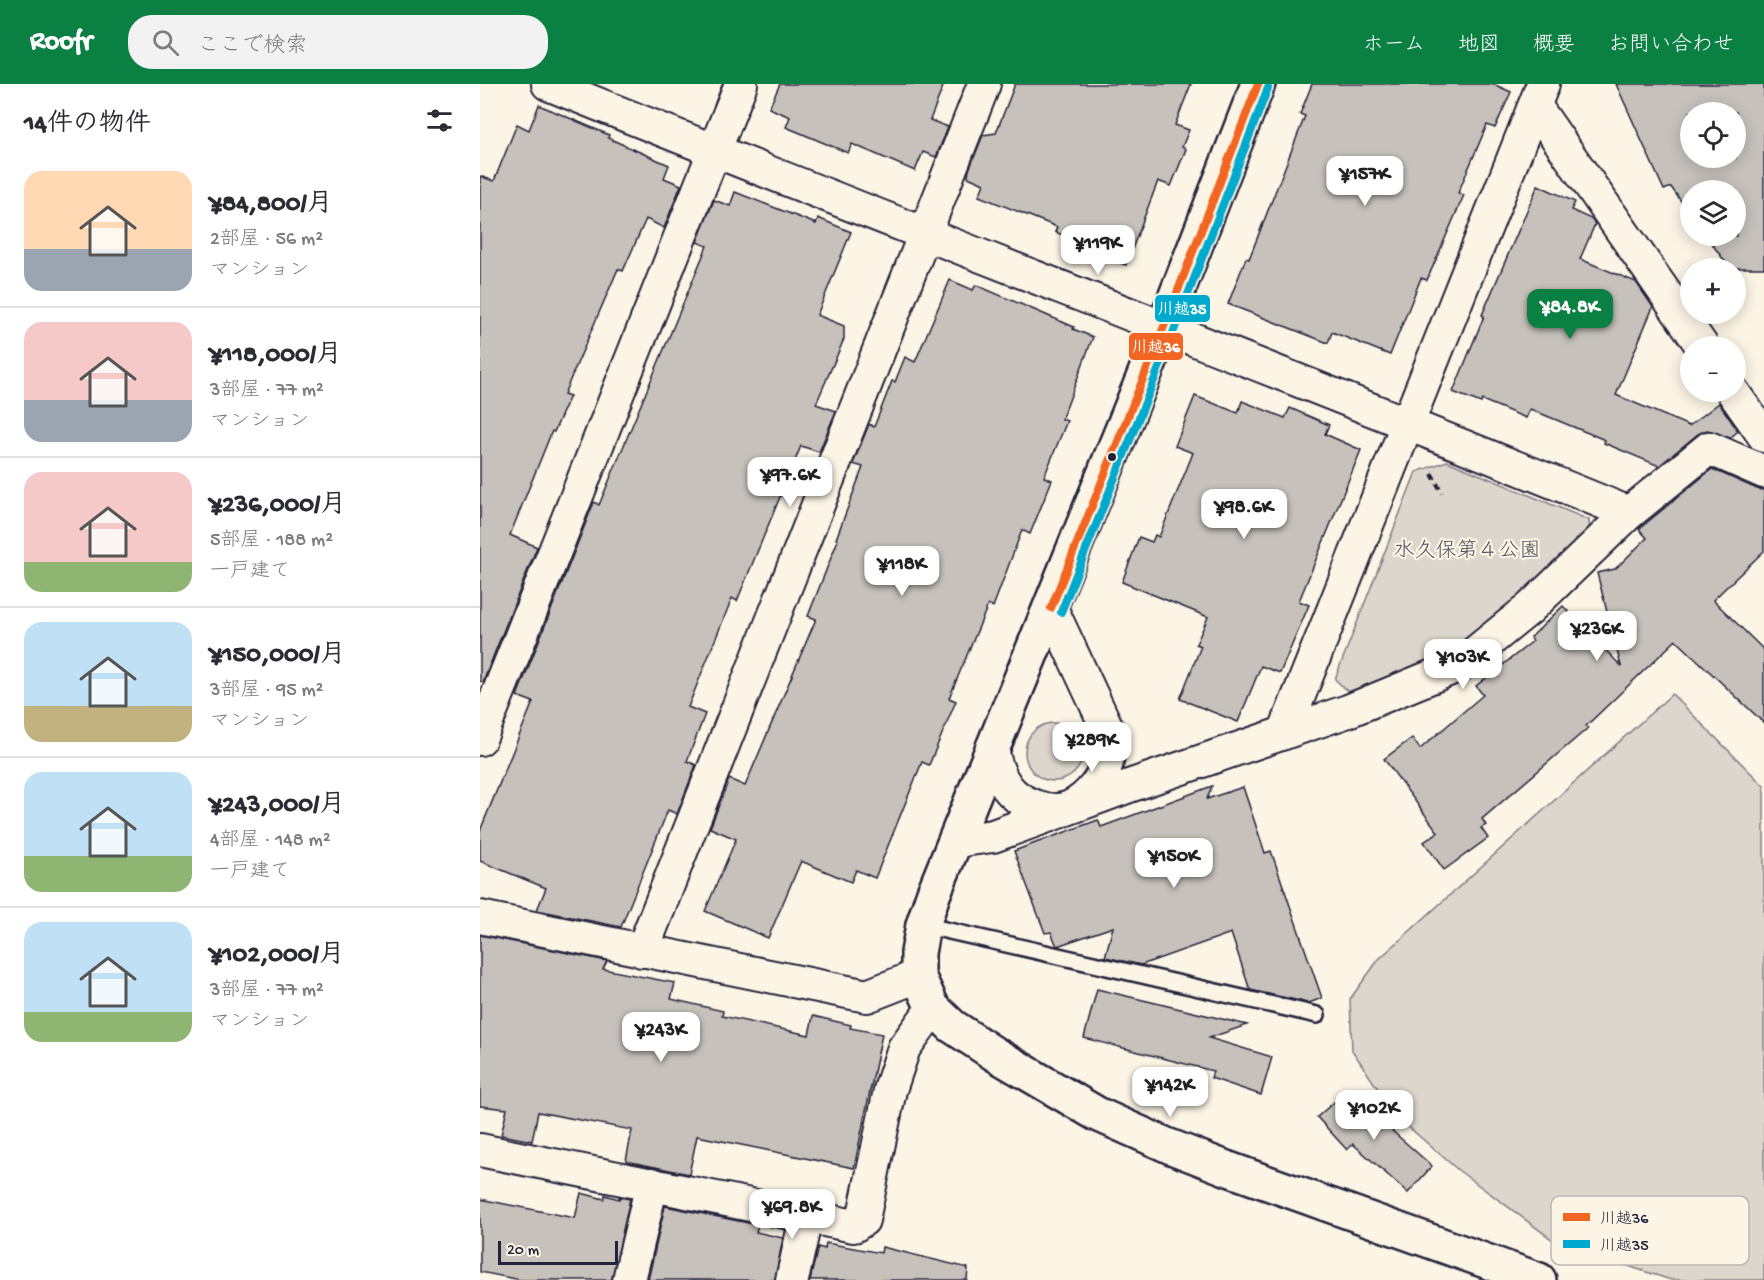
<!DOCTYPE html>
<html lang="ja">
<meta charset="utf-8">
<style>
:root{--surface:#fff;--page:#f2f2f3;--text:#2b2b33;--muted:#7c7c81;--line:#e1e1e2;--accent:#0b8043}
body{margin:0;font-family:"Gochi Hand","Klee One",sans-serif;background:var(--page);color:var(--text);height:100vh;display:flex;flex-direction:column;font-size:22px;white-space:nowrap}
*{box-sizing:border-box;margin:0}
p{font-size:20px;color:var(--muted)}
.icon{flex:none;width:33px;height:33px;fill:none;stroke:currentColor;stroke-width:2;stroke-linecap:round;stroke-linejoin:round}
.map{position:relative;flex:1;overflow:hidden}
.drawer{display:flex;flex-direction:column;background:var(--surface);width:480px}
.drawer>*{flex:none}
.tools{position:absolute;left:1200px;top:18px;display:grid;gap:12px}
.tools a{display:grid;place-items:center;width:66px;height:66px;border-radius:50%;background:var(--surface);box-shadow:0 3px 15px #0003;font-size:30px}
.scale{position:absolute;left:18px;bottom:15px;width:120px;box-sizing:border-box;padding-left:6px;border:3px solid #22223b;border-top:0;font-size:16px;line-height:21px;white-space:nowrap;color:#22223b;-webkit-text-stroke:4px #fcf5e5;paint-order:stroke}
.price{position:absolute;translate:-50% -51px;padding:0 14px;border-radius:12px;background:#fff;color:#222;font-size:20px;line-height:39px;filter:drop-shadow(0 2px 3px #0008)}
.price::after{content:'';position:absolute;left:50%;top:36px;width:18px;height:14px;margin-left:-9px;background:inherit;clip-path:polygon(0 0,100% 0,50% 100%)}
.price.selected{background:var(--accent);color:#fff}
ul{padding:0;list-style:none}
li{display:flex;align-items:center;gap:18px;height:150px;padding:0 24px}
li+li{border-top:2px solid var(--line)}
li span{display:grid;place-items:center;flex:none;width:168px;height:120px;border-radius:18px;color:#555}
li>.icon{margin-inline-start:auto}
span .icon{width:72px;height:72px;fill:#fffc;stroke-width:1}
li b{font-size:26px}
h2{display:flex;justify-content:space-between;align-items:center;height:72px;padding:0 24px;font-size:26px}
header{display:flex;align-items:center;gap:36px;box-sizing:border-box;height:84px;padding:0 30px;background:var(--accent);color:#fff}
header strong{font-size:28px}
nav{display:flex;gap:33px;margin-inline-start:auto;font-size:21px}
.search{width:420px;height:54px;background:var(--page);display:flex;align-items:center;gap:15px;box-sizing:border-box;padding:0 21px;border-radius:24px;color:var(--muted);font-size:22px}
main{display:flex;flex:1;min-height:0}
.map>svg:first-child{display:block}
.green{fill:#dcd6cc;stroke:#7f7c84;stroke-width:1.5}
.building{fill:#c6c1bb;stroke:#22223b;stroke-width:1.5;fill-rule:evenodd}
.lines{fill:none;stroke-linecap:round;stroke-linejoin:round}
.service-casing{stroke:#22223b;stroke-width:20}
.minor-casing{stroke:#22223b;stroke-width:36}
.tertiary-casing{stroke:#22223b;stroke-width:38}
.path{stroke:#22223b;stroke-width:4;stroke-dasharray:6 4.5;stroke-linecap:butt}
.service{stroke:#fcf5e5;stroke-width:15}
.minor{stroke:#fcf5e5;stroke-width:32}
.tertiary{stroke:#fcf5e5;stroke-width:33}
.bus-1-casing{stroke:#fcf5e5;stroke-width:12}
.bus-2-casing{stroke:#fcf5e5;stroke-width:12}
.bus-1{stroke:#f26522;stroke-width:8}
.bus-2{stroke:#00a9ce;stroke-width:8}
.bus-dot{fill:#22223b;stroke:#fcf5e5;stroke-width:2}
.labels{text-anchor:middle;stroke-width:4.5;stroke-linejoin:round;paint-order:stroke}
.park-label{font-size:21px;fill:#504f5f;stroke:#fcf5e5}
.key{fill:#fcf5e5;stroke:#bbb6b2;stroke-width:1.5}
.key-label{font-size:16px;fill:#22223b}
.line-badge{stroke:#fcf5e5;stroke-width:2}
.badge-label{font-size:16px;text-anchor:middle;font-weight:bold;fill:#fff}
</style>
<header>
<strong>Roofr</strong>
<div class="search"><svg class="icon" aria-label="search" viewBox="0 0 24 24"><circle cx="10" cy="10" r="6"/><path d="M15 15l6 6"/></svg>ここで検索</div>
<nav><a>ホーム</a><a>地図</a><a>概要</a><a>お問い合わせ</a></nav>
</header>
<main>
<section class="drawer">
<h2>14件の物件<svg class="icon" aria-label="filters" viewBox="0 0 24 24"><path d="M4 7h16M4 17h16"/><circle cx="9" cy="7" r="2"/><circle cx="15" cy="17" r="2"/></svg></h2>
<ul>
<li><span style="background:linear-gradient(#ffd9b3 65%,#9aa5b1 0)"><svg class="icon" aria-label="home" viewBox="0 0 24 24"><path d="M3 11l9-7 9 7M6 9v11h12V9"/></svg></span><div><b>¥84,800/月</b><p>2部屋 · 56 m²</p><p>マンション</p></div></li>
<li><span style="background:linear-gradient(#f6c9c9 65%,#9aa5b1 0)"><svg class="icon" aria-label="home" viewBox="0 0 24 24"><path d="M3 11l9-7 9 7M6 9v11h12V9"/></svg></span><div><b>¥118,000/月</b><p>3部屋 · 77 m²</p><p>マンション</p></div></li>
<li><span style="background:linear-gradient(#f6c9c9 75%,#8fb573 0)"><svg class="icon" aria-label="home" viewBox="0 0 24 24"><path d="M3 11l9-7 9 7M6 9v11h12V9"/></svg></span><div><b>¥236,000/月</b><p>5部屋 · 188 m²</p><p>一戸建て</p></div></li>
<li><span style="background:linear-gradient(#bfe0f5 70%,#c2b280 0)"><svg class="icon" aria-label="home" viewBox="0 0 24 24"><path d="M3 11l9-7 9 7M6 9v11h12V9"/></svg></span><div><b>¥150,000/月</b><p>3部屋 · 95 m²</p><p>マンション</p></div></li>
<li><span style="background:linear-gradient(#bfe0f5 70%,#8fb573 0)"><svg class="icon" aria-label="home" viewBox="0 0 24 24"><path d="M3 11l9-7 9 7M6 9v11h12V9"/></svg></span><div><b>¥243,000/月</b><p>4部屋 · 148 m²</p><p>一戸建て</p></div></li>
<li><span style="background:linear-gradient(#bfe0f5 75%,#8fb573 0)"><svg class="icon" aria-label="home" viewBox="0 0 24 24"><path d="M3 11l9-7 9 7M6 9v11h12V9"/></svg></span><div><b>¥102,000/月</b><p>3部屋 · 77 m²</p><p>マンション</p></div></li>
</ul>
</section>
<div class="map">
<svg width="1284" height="1196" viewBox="0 0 1284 1196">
<rect width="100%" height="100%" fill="#fcf5e5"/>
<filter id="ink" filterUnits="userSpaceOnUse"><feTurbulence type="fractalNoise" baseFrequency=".0167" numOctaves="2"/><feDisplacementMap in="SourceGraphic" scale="12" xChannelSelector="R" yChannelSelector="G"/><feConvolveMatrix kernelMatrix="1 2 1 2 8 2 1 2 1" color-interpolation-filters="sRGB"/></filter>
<g filter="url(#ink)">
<g class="green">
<polygon points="967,377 1109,436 1110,453 981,567 868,608 855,595 936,388"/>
<polygon points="1192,610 1284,702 1284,1196 1191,1196 1077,1159 978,1086 916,1032 872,966 870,915 899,875"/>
<circle cx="574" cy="668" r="29"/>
</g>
<g class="building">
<polygon points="300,0 464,0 450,36 468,43 456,73 443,68 435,87 372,60 368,69 306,43 310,33 289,24"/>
<polygon points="535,0 711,0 695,41 709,46 702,63 706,65 691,102 678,97 646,181 611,168 613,163 575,148 577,143 499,112 504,100 488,93 489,86 503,51 516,49"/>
<polygon points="832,0 1013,0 1031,8 1015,44 1007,41 978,109 984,111 947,196 941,194 910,271 852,248 848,259 748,220 766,174 769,175 825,32 820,30"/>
<path d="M1136,0H1284V184H1250L1226,152H1256V106H1210V130L1191,103L1184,106ZM1210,28H1256V74H1210Z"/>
<polygon points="59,21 129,51 128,54 189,81 184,94 201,101 184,144 166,135 143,187 138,185 84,310 90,312 74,348 72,347 30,451 57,463 3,598 0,597 0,92 14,97 37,40 49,46"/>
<polygon points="1058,101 1095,118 1091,126 1111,135 1115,140 1100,175 1156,198 1173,223 1136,311 1209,342 1239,319 1258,347 1250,354 1227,346 1218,350 1179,382 1124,359 1125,356 1050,325 1046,334 1002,316 1001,319 973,308 1004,232 1002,231"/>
<polygon points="255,108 336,140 338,134 371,148 337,231 364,242 364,255 336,320 356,327 339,368 321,362 257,517 252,514 208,623 225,630 207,677 216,681 197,730 188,726 141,843 57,826 66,804 0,777 0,747 53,618 37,612 106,438 114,418 119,421 227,162 217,158 234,116 250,122"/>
<polygon points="470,196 493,206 496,201 594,243 593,245 613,253 582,335 587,337 564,393 572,396 550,450 542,446 513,523 508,521 469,614 476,617 449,681 442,678 395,794 376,786 371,798 321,777 288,854 225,827 256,755 230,744 249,695 265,702 336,535 328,532 358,456 356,455 383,383 373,380 389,340 394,343 412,297 415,298 425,273 435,278"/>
<polygon points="715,312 758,329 762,317 805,334 810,324 849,341 845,350 881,366 819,517 829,521 800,589 781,582 758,638 700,615 721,562 716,560 728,533 642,498 659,453 672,458 675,451 679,453 713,369 695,362"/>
<polygon points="1232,385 1277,405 1284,406 1284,467 1233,516 1284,566 1284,639 1196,556 1106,642 1108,644 1002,735 1006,741 1001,744 1008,754 964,786 944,758 958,748 904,675 932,654 940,665 1003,611 996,602 1053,557 1050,554 1083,522 1141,582 1117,489 1135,485 1167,454 1159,445"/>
<polygon points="732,702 727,715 763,703 785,769 791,767 842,914 829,919 770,906 751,849 661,881 625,873 633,843 577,862 571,848 565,849 534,767 618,736 621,743"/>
<polygon points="0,851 127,877 123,885 195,899 191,915 243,927 242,932 329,951 333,932 371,941 370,944 402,950 374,1084 217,1052 209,1090 146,1077 152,1046 58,1028 52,1057 21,1051 27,1025 0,1022"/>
<polygon points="617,905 767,941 729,954 792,973 781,1011 731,994 733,987 604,954"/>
<polygon points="867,1007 952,1082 928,1109 873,1060 867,1066 837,1033"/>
<polygon points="101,1109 124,1115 125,1111 139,1115 139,1113 150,1115 132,1196 41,1196 0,1188 0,1115 95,1134"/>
<polygon points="185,1122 278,1141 276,1148 303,1154 295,1196 168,1196"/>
<polygon points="346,1159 401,1169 402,1163 488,1184 487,1196 330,1196 338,1163 345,1165"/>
</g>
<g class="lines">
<defs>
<polyline id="service" points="443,841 837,931"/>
<g id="minor">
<path d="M68,0C428,146 790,282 1149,429"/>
<polyline points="1055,22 1222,262"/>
<polyline points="1253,308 1284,352"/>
<polyline points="804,649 1063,0"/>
<polyline points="0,655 261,0"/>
<path d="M512,664C515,678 518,691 527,703C539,719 570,732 590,723C609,714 626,693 628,672C629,663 628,653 627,644L571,524"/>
<polyline points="475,757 513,752 652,701 868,627 980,581 1050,524 1149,429 1229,364 1284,388"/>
<polyline points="0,833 387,912 438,892"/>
<polyline points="162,867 504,0"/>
<polyline points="0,1066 374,1142 383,1136 410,1006 424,964 453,924"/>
<polyline points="149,1196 172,1100"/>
<polyline points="312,1196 326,1134"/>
</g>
<polyline id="tertiary" points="778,0 683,245 453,811 443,841 438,869 438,892 453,924 472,942 513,969 617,1030 689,1062 746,1084 1059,1196"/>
</defs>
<use href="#service" class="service-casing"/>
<use href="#minor" class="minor-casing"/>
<use href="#tertiary" class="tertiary-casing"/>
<polyline class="path" points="952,390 962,409"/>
<use href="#service" class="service"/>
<use href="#minor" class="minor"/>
<use href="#tertiary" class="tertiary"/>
<defs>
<polyline id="bus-1" points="571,524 683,245 778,0"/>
<polyline id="bus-2" points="581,528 693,249 788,4"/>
</defs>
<use href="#bus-1" class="bus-1-casing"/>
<use href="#bus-2" class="bus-2-casing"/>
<use href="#bus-1" class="bus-1"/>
<use href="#bus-2" class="bus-2"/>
</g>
</g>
<circle class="bus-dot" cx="632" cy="373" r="5"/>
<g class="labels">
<g class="park-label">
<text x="987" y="472">水久保第４公園</text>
</g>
</g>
<rect x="1071" y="1112" width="198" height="69" rx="9" class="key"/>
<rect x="1083" y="1129" width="27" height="8" fill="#f26522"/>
<rect x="1083" y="1156" width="27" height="8" fill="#00a9ce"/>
<g class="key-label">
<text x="1120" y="1139">川越36</text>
<text x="1120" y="1166">川越35</text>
</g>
<g class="line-badge">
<rect x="674" y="210" width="57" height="29" rx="6" fill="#00a9ce"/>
<rect x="648" y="248" width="56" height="29" rx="6" fill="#f26522"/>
</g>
<g class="badge-label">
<text x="702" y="230">川越35</text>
<text x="676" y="268">川越36</text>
</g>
</svg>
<div class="tools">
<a><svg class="icon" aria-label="locate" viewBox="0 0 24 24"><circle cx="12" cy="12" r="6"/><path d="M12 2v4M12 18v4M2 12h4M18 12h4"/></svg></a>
<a><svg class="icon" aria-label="layers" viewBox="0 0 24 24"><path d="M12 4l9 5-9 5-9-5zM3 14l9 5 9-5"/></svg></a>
<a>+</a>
<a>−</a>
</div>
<div class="scale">20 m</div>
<b class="price" style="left:885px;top:123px">¥157K</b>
<b class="price" style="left:618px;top:192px">¥119K</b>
<b class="price selected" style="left:1090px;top:256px">¥84.8K</b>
<b class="price" style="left:310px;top:424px">¥97.6K</b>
<b class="price" style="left:764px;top:456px">¥98.6K</b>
<b class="price" style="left:422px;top:513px">¥118K</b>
<b class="price" style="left:1117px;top:578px">¥236K</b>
<b class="price" style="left:983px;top:606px">¥103K</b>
<b class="price" style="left:612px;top:689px">¥289K</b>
<b class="price" style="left:694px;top:805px">¥150K</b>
<b class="price" style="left:181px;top:979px">¥243K</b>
<b class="price" style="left:690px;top:1034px">¥142K</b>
<b class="price" style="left:894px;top:1057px">¥102K</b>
<b class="price" style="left:312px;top:1156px">¥69.8K</b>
</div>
</main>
